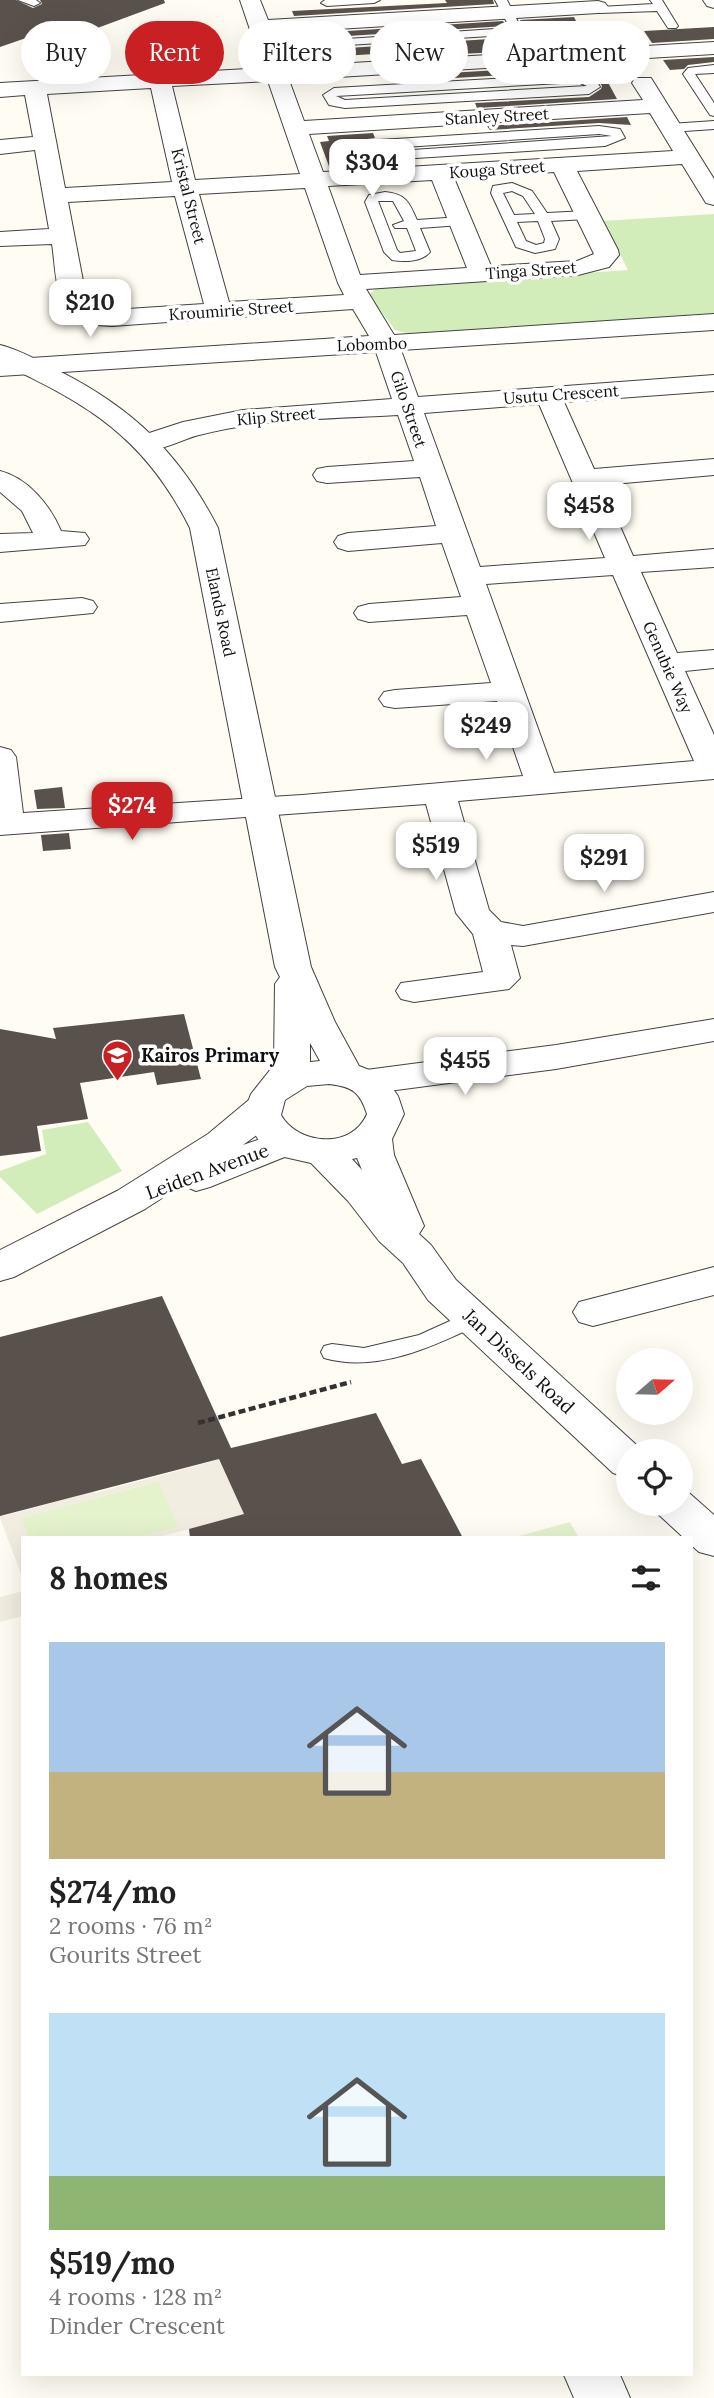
<!DOCTYPE html>
<meta charset="utf-8">
<style>
:root{--surface:#fff;--page:#f2f2f2;--text:#222;--muted:#767676;--accent:#c82023}
body{margin:0;font-family:Lora,serif;background:var(--page);color:var(--text);height:100vh;display:flex;flex-direction:column;font-size:26px;white-space:nowrap}
*{box-sizing:border-box;margin:0}
p{font-size:23px;color:var(--muted)}
.icon{flex:none;width:38px;height:38px;fill:none;stroke:currentColor;stroke-width:2;stroke-linecap:round;stroke-linejoin:round}
.map{position:relative;flex:1;overflow:hidden}
.drawer{position:absolute;left:21px;top:1536px;width:672px;height:840px;display:flex;flex-direction:column;background:var(--surface);border-radius:0px;box-shadow:0 7px 28px #0002}
.drawer>*{flex:none}
.banner{position:absolute;left:21px;top:21px;width:672px;height:63px;display:flex;gap:14px}
.needle{width:46px;rotate:70deg}
.buttons{position:absolute;left:616px;top:1348px;display:grid;gap:14px}
.buttons a{display:grid;place-items:center;width:77px;height:77px;border-radius:50%;background:var(--surface);box-shadow:0 7px 28px #0002;font-size:35px}
.price{position:absolute;translate:-50% -60px;padding:0 16px;border-radius:14px;background:#fff;color:#222;font-size:23px;line-height:46px;filter:drop-shadow(0 2px 4px #0008)}
.price::after{content:'';position:absolute;left:50%;top:42px;width:21px;height:16px;margin-left:-10px;background:inherit;clip-path:polygon(0 0,100% 0,50% 100%)}
.price.on{background:var(--accent);color:#fff}
ul{padding:0;list-style:none}
li{display:grid;align-content:center;gap:14px;height:371px;padding:0 28px}
li span{display:grid;place-items:center;height:217px;border-radius:0px;color:#555}
li>.icon{margin-inline-start:auto}
span .icon{width:126px;height:126px;fill:#fffc;stroke-width:1}
li b{font-size:30px}
h2{display:flex;justify-content:space-between;align-items:center;height:84px;padding:0 28px;font-size:30px}
.tag{padding:0 24px;border-radius:32px;background:var(--surface);box-shadow:0 7px 28px #0002;font-size:24px;line-height:63px}
.tag.on{background:var(--accent);color:#fff}
.map>svg:first-child{display:block}
.green{fill:#d2ecba}
.pitch{fill:#e4f3cc}
.plaza{fill:#f1ede0}
.building{fill:#59514c}
.lines{fill:none;stroke-linecap:round;stroke-linejoin:round}
.service-casing{stroke:#434343;stroke-width:2}
.minor-casing{stroke:#434343;stroke-width:2}
.tertiary-casing{stroke:#434343;stroke-width:2}
.path{stroke:#323232;stroke-width:4.5;stroke-dasharray:7 3.5;stroke-linecap:butt}
.service{fill:#fff;fill-rule:evenodd}
.minor{fill:#fff;fill-rule:evenodd}
.tertiary{fill:#fff;fill-rule:evenodd}
.labels{text-anchor:middle;stroke-width:7;stroke-linejoin:round;paint-order:stroke}
.far-street-label{font-size:16px;fill:#101010;stroke:#fff}
.poi-label{font-size:19px;font-weight:bold;fill:#101010;stroke:#fff;text-anchor:start}
.street-label{font-size:19px;fill:#101010;stroke:#fff}
</style>
<div class="map">
<svg width="714" height="2398" viewBox="0 0 714 2398">
<rect width="100%" height="100%" fill="#fffdf3"/>
<g class="green">
<polygon points="714,214 714,316 421,337 395,330 369,295 377,287 628,270 603,221"/>
<polygon points="88,1122 122,1171 37,1214 0,1177 0,1171 46,1154 42,1130"/>
</g>
<g class="pitch">
<polygon points="159,1481 179,1527 138,1538 29,1538 21,1518"/>
<polygon points="570,1522 579,1538 512,1538"/>
</g>
<g class="plaza">
<polygon points="218,1455 255,1538 219,1538 212,1523 155,1538 138,1538 178,1527 158,1481 22,1518 29,1538 23,1538 23,1579 0,1518 0,1508 3,1516 77,1496 81,1459 95,1493 214,1461"/>
<polygon points="23,1591 23,1616 0,1622 0,1597"/>
</g>
<g class="building">
<polygon points="0,0 16,0 33,8 42,4 40,0 164,0 165,3 92,30 83,27 64,34 52,29 0,47"/>
<polygon points="445,0 493,0 494,4 294,16 292,11 447,3"/>
<polygon points="574,17 589,47 408,57 406,52 310,58 301,34 503,21 506,26 332,37 324,44 332,49 554,35 562,30 561,27 554,23 523,25 520,20"/>
<polygon points="714,27 714,39 652,43 644,31"/>
<polygon points="714,57 714,62 688,65 684,69 670,70 663,60"/>
<polygon points="598,64 617,99 477,108 475,103 589,97 601,89 602,86 594,74 578,71 420,80 417,75"/>
<polygon points="627,117 631,125 599,123 490,130 487,126"/>
<polygon points="373,133 375,138 350,141 344,152 353,162 386,163 387,166 330,169 320,142 329,141 327,136"/>
<polygon points="62,787 65,808 37,809 34,790"/>
<polygon points="69,833 71,849 43,851 41,835"/>
<polygon points="184,1014 201,1079 157,1085 154,1072 80,1083 88,1119 37,1126 41,1151 0,1156 0,1029 56,1039 53,1028"/>
<polygon points="162,1296 231,1448 376,1413 402,1464 421,1459 463,1538 190,1538 189,1529 244,1514 219,1459 0,1516 0,1337"/>
</g>
<g class="lines">
<defs>
<g id="service">
<polygon points="18,0 36,0 40,3 34,6"/>
<polygon points="380,0 374,3 327,6 321,3 325,0"/>
<polygon points="495,0 507,0 521,28 554,26 560,29 554,32 332,46 326,43 332,40 510,28"/>
<polygon points="650,0 662,0 678,26 676,28 668,28 657,11 600,13 594,10 600,7 653,4"/>
<polygon points="714,65 714,73 695,74 714,103 714,116 710,115 683,74 688,68"/>
<path d="M578,74L594,77L600,87L589,94L345,108L329,105L323,95L334,88ZM578,82L587,86L345,100L336,96Z"/>
<polygon points="714,121 714,129 670,132 664,128 670,124"/>
<path d="M599,126L620,129L625,138L605,146L369,161L353,159L346,150L351,144L364,141ZM599,134L612,136L369,153L359,150Z"/>
<path d="M512,183L532,191L547,213L587,211L594,215L587,219L551,221L559,239L555,249L535,253L516,247L491,193L493,186ZM512,191L523,196L535,214L514,215L503,193ZM538,221L545,239L544,243L536,245L526,241L517,222Z"/>
<path d="M385,192C406,194 409,202 417,220L461,217L468,221L461,225L420,228L430,252C422,262 404,262 392,260L384,252L365,202L369,195ZM378,201H393L404,221L393,225L395,228H407L416,251L400,253L397,250Z"/>
<path d="M472,1311L480,1314L483,1319L480,1324C432,1347 377,1373 324,1358L321,1352L324,1346L332,1344L364,1348L419,1335Z"/>
</g>
<g id="minor">
<path d="M240,0H260L268,20L598,1L605,3L608,7L605,11L598,13L272,33L284,67L714,42V54L289,80L304,121L643,100L632,83L635,78H651L714,179V205L706,203L682,164L577,171L618,250L619,255L609,267L578,275L366,289L394,335L714,314V330L401,350L418,397L714,375V391L564,402L594,469L714,459V475L602,485L633,556L714,549V567L641,572L677,653L714,650V668L685,671L714,735V779L458,801L489,910L501,922L523,926L714,892V912L523,946L511,945L520,978L509,989L414,1002L401,999L396,991L401,983L483,972L473,934L456,913L426,804L0,835V747L11,750L16,757L23,813L302,795L523,776L497,701L395,708L384,706L379,699L384,692L395,690L491,683L467,615L369,622L358,619L354,613L358,607L369,604L461,597L442,543L348,551L338,548L334,542L338,536L348,533L436,526L420,477L327,483L317,481L313,475L317,469L327,467L414,461L398,415C332,419 263,418 199,435C179,440 158,454 137,449L133,443L137,437L183,422L243,410L392,399L376,352L0,376V360L369,336L353,309L112,326C102,325 88,326 79,321C54,308 56,268 52,244L0,246V232L49,229L35,150L0,154V140L33,137L25,95L0,97V83L263,68ZM268,81L300,174L195,180L172,86ZM151,88L172,182L65,188L47,94ZM650,113L673,151L323,172L309,134ZM554,172L594,254L577,261L491,266L454,178ZM432,180L467,268L360,275L328,186ZM305,188L338,283L344,295L229,302L199,194ZM175,196L204,304L112,310L95,309L87,302L68,202ZM539,404L605,558L480,567L424,413ZM613,575L694,761L554,773L486,584Z"/>
<polygon points="703,0 714,0 714,8 707,6"/>
<path d="M0,471C28,478 50,505 61,531L85,533L89,539L85,545L0,552V534L33,533L22,511L0,492Z"/>
<polygon points="82,598 93,601 97,607 93,613 0,622 0,604"/>
<polygon points="714,1019 714,1041 556,1069 366,1094 353,1090 348,1082 353,1074 366,1070 556,1045"/>
<polygon points="263,1095 276,1099 282,1107 258,1134 243,1145 284,1131 297,1134 303,1143 297,1152 210,1187 196,1191 182,1185 145,1209 14,1277 0,1281 0,1250 117,1191 208,1134 250,1099"/>
<polygon points="714,1267 714,1295 593,1326 579,1322 573,1312 579,1302"/>
<polygon points="564,2375 620,2375 630,2398 574,2398"/>
</g>
<g id="tertiary">
<path d="M0,345C21,350 40,362 59,371C134,409 180,454 218,528L311,967L335,1022L359,1066L377,1073L388,1082L398,1096L404,1114L392,1139L394,1155L424,1226L419,1234L431,1245L456,1280L643,1451H628V1478L613,1473L428,1300L403,1263L379,1241L348,1201L311,1163L280,1156L261,1144L243,1115L251,1094L274,1065L275,984L280,977L275,967L190,528C145,438 89,404 0,363ZM310,1043L320,1061L310,1062ZM329,1084C353,1087 360,1092 367,1114C352,1150 298,1145 281,1115L285,1100L307,1086ZM357,1158L362,1170L352,1159Z"/>
<polygon points="681,1489 688,1492 714,1515 714,1556 699,1552 691,1545 691,1538 684,1538 658,1514 652,1503 681,1503"/>
</g>
</defs>
<use href="#service" class="service-casing"/>
<use href="#minor" class="minor-casing"/>
<use href="#tertiary" class="tertiary-casing"/>
<polyline class="path" points="198,1423 351,1382"/>
<use href="#service" class="service"/>
<use href="#minor" class="minor"/>
<use href="#tertiary" class="tertiary"/>
</g>
<defs>
<symbol id="school-pin" viewBox="-11 -11 22 30"><path d="M0 17L-7.5 6A9.5 9.5 0 1 1 7.5 6Z" fill="#c82023" stroke="#fff"/><path d="M0-5L7-2L0 1L-7-2ZM-4 1L0 2.5L4 1V4Q0 6-4 4Z" fill="#fff"/></symbol>
</defs>
<g fill-rule="evenodd">
<use href="#school-pin" x="100" y="1038" width="35" height="47"/>
</g>
<g class="labels">
<g class="far-street-label">
<text transform="translate(497 116) rotate(-3)" y="6">Stanley Street</text>
<text transform="translate(497 169) rotate(-4)" y="6">Kouga Street</text>
<text transform="translate(189 196) rotate(76)" y="6">Kristal Street</text>
<text transform="translate(531 270) rotate(-4)" y="6">Tinga Street</text>
<text transform="translate(231 310) rotate(-4)" y="6">Kroumirie Street</text>
<text transform="translate(372 344) rotate(-2)" y="6">Lobombo</text>
<text transform="translate(561 394) rotate(-4)" y="6">Usutu Crescent</text>
<text transform="translate(409 409) rotate(71)" y="6">Gilo Street</text>
<text transform="translate(276 416) rotate(-5)" y="6">Klip Street</text>
<text transform="translate(221 612) rotate(78)" y="6">Elands Road</text>
<text transform="translate(668 667) rotate(66)" y="6">Genubie Way</text>
</g>
<g class="poi-label">
<text x="141" y="1062">Kairos Primary</text>
</g>
<g class="street-label">
<text transform="translate(207 1171) rotate(-20)" y="7">Leiden Avenue</text>
<text transform="translate(519 1361) rotate(43)" y="7">Jan Dissels Road</text>
</g>
</g>
</svg>
<div class="buttons">
<a><svg class="needle" viewBox="-14 -14 28 28"><path d="M0-13l5 13h-10z" fill="#e53935"/><path d="M0 13l5-13h-10z" fill="#767676"/></svg></a>
<a><svg class="icon" aria-label="locate" viewBox="0 0 24 24"><circle cx="12" cy="12" r="6"/><path d="M12 2v4M12 18v4M2 12h4M18 12h4"/></svg></a>
</div>
<b class="price" style="left:372px;top:199px">$304</b>
<b class="price" style="left:90px;top:339px">$210</b>
<b class="price" style="left:589px;top:542px">$458</b>
<b class="price" style="left:486px;top:762px">$249</b>
<b class="price on" style="left:132px;top:842px">$274</b>
<b class="price" style="left:436px;top:882px">$519</b>
<b class="price" style="left:604px;top:894px">$291</b>
<b class="price" style="left:465px;top:1097px">$455</b>
<div class="banner">
<a class="tag">Buy</a>
<a class="tag on">Rent</a>
<a class="tag">Filters</a>
<a class="tag">New</a>
<a class="tag">Apartment</a>
</div>
<section class="drawer">
<h2>8 homes<svg class="icon" aria-label="filters" viewBox="0 0 24 24"><path d="M4 7h16M4 17h16"/><circle cx="9" cy="7" r="2"/><circle cx="15" cy="17" r="2"/></svg></h2>
<ul>
<li><span style="background:linear-gradient(#a9c7e8 60%,#c2b280 0)"><svg class="icon" aria-label="home" viewBox="0 0 24 24"><path d="M3 11l9-7 9 7M6 9v11h12V9"/></svg></span><div><b>$274/mo</b><p>2 rooms · 76 m²</p><p>Gourits Street</p></div></li>
<li><span style="background:linear-gradient(#bfe0f5 75%,#8fb573 0)"><svg class="icon" aria-label="home" viewBox="0 0 24 24"><path d="M3 11l9-7 9 7M6 9v11h12V9"/></svg></span><div><b>$519/mo</b><p>4 rooms · 128 m²</p><p>Dinder Crescent</p></div></li>
</ul>
</section>
</div>
